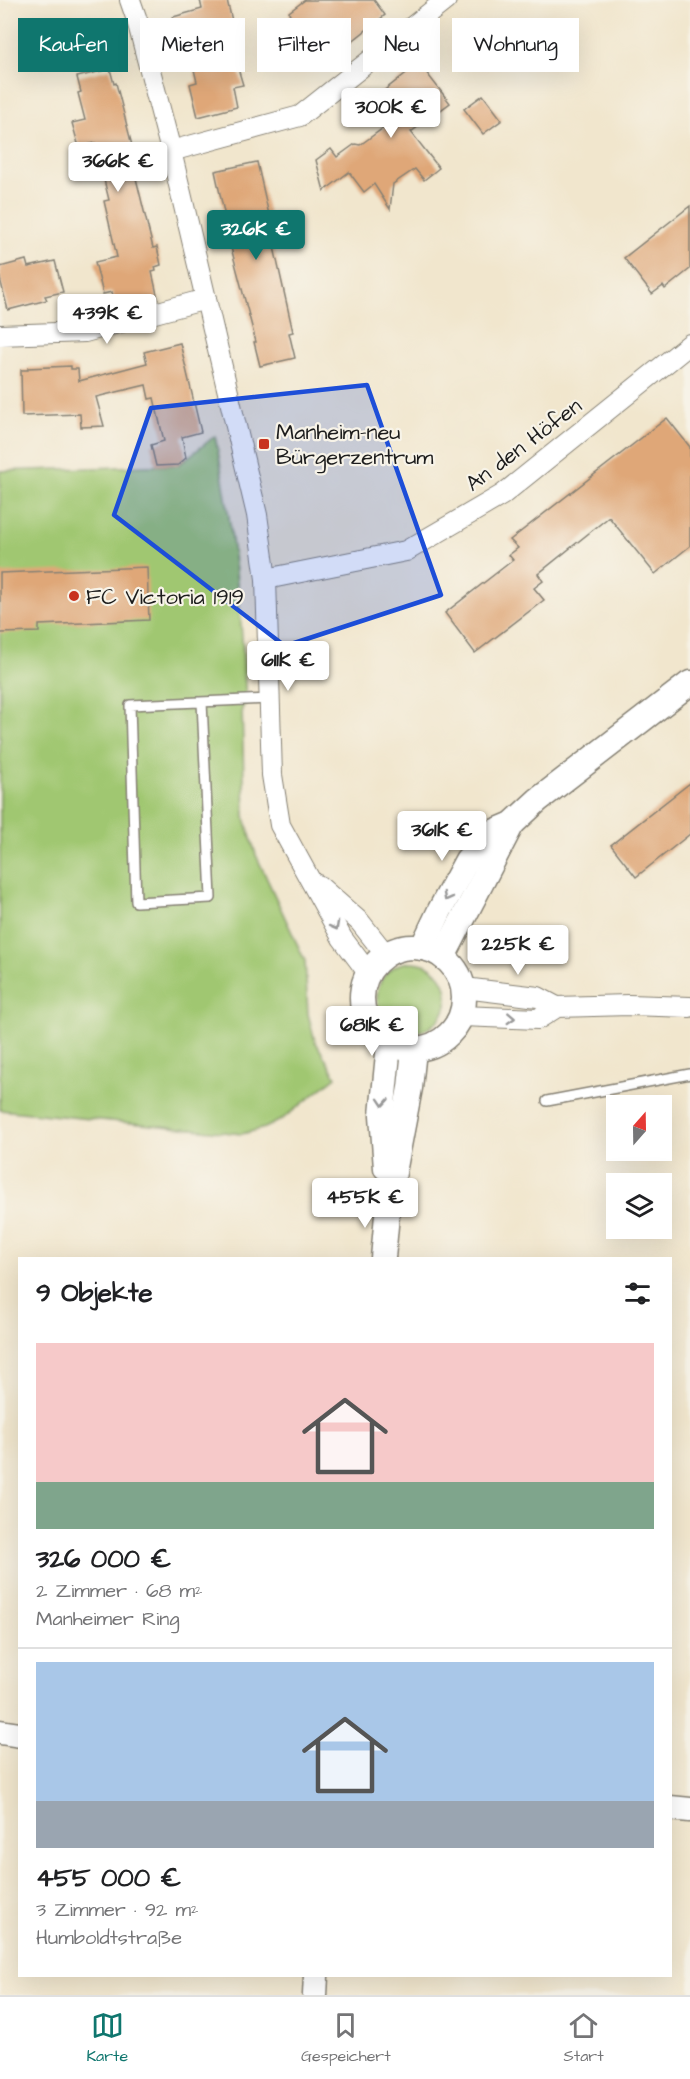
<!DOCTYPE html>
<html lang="de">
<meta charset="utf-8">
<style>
:root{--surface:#fff;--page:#f2f2f2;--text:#202124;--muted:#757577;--line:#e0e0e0;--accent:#0f766e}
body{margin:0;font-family:"Architects Daughter",sans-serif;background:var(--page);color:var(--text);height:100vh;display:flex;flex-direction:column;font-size:22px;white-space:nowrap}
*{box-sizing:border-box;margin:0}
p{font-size:20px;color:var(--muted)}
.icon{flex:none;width:33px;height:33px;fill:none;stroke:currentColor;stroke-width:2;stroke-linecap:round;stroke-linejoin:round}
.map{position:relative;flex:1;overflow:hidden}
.details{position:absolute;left:18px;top:1257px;width:654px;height:720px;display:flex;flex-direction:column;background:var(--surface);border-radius:0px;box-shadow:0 6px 24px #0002}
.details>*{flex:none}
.guide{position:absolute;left:18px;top:18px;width:654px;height:54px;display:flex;gap:12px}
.needle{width:39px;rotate:20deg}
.controls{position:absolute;left:606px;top:1095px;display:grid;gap:12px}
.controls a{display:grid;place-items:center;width:66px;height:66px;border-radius:0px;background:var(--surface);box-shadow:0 6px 24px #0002;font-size:30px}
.price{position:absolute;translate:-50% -51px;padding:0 14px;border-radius:6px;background:#fff;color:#222;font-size:20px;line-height:39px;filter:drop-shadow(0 2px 3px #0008)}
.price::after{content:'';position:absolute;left:50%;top:36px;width:18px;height:14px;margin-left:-9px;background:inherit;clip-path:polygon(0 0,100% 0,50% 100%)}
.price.selected{background:var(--accent);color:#fff}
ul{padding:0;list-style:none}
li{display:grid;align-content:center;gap:12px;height:318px;padding:0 18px}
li+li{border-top:2px solid var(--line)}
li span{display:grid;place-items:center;height:186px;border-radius:0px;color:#555}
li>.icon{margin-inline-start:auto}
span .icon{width:108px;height:108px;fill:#fffc;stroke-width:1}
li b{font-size:26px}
h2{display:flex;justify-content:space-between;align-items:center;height:72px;padding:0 18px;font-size:26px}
.chip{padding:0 21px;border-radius:0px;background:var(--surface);box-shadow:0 6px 24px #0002;font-size:21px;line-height:54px}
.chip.selected{background:var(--accent);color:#fff}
.tab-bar{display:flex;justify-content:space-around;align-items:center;height:84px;border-top:2px solid var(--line);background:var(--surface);font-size:16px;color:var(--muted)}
.tab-bar a{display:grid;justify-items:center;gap:3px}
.tab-bar .selected{color:var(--accent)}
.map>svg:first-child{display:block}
.green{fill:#a0c771;stroke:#5e7246;stroke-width:1.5}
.building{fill:#dfa778}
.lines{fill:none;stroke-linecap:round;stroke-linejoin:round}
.service-casing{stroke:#868174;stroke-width:12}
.minor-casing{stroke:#868174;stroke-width:22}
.tertiary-casing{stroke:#868174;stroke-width:27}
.service{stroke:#fff;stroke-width:9}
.minor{stroke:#fff;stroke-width:20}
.tertiary{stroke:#fff;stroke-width:24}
.oneway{stroke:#999}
.marked{fill:#1d4ed8;fill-opacity:0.2;stroke:#1d4ed8;stroke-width:4.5;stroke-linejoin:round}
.poi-dot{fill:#c8321e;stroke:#f7f3e8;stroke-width:2}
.labels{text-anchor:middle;stroke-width:4.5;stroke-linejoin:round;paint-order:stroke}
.poi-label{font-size:22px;fill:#1c1c1c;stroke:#f7f3e8;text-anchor:start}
.street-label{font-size:22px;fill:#1c1c1c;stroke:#f7f3e8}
</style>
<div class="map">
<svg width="690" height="1995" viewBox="0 0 690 1995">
<rect width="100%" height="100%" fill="#f7f3e8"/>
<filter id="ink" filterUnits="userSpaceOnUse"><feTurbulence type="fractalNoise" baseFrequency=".0167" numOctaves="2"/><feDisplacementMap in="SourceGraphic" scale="12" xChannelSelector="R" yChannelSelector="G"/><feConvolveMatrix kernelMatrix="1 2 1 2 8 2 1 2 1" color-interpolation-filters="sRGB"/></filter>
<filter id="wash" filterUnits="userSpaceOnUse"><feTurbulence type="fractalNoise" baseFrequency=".008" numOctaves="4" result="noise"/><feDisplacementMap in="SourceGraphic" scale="24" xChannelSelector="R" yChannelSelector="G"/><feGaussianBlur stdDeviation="1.35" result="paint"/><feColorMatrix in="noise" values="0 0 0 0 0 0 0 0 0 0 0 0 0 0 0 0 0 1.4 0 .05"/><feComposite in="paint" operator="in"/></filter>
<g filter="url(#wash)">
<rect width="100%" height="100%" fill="#f1e6cd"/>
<g class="green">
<path d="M215,436C233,525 242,613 246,703L242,708L245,818L256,855L305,961L308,1014L315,1041L336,1077L281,1120L265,1128L242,1134L0,1110V471L178,465Z"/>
<circle cx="412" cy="997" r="35"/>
</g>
<g id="blocks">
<g class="building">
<polygon points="200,0 227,0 234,29 221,32 230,66 237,65 243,85 233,87 237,107 198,117 190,84 197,82 186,36 178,37 173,17 202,9"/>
<polygon points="305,0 374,0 385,15 336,54 315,27 294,32 289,12"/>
<polygon points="419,63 450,103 411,132 439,168 424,180 415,169 393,184 390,209 374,184 364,192 349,172 324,191 316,160 331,149 337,157 355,144 360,145 394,120 376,97"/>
<polygon points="110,69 114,84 116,83 138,169 134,170 153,248 157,247 161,265 155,267 156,271 152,272 158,299 116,310 112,292 103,294 95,262 117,257 104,201 109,200 95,143 79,147 72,123 85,120 78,93 81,92 77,77"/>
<polygon points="483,95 502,120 483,134 464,109"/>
<polygon points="257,162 272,228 270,229 293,332 289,333 295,358 260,366 254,342 256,342 229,240 230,240 215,171"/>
<polygon points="690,206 690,269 665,289 663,286 652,294 624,258"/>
<polygon points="26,260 28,267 55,261 63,292 45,296 47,300 8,310 0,279 0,267"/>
<polygon points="180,343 201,432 182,437 186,458 178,465 156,466 151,445 164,441 154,398 149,399 146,385 96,397 104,426 81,427 80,414 22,416 21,370 28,370 28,368 71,366 71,369 78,369 79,381 147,363 144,352"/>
<polygon points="667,418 690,447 690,546 655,574 609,517 538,574 543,581 534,588 544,600 475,653 445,613 513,560 509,555 518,548 510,540"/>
<polygon points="147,567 149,620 39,625 39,632 0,633 0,573"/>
<polygon points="690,783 690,834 636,877 611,845"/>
</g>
</g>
</g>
<g filter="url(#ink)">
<use href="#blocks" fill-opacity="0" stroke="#868174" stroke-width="1.5"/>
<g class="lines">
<defs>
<g id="service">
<polyline points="202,702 211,898 136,902 130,705 270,699"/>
<polyline points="547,1101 690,1074"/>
</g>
<g id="minor">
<polyline points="130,0 137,20 171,151 257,515 266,579 272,775 280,825 342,938 369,974"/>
<polyline points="171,151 300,116 446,0"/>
<polyline points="0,335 85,332 206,299"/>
<polyline points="266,579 406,551 502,495 690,344"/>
<polyline points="318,885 360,922 386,955"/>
<polyline points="464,988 538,997 557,1007"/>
<polyline points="462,1016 538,1019 557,1007 629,1005 690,1007"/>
</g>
<g id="tertiary">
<circle cx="413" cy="998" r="51"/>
<polyline points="422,948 440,910 467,860 493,832 512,824 538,800 690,683"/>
<polyline points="443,957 512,824"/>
<polyline points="386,1168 382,1115 389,1044"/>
<polyline points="383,1258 388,1204 410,1088 414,1050"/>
<polyline points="0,1732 20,1735"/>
<polyline points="670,1808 690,1810"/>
<polyline points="315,1995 316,1976"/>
</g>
</defs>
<use href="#service" class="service-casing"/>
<use href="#minor" class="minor-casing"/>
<use href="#tertiary" class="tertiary-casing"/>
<use href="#service" class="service"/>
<use href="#minor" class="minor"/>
<use href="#tertiary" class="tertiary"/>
</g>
<defs><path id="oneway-chevron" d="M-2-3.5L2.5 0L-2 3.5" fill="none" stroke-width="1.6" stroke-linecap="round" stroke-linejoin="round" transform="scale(1.5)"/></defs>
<g class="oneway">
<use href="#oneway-chevron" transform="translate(447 897) rotate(118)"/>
<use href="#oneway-chevron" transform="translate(335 926) rotate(61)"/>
<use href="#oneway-chevron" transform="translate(511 1018) rotate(3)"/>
<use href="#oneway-chevron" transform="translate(383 1102) rotate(94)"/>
</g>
</g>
<path class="marked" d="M367,385L441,595L285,646L114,515L151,408Z"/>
<g class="poi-dot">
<rect x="258" y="438" width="12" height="12" rx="3"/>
<circle cx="74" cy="596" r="6"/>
</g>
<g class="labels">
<g class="poi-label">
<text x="276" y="439">Manheim-neu<tspan x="276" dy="25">Bürgerzentrum</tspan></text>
<text x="86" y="604">FC Victoria 1919</text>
</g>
<g class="street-label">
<text transform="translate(523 444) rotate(-37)" y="8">An den Höfen</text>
</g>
</g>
</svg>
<div class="controls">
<a><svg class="needle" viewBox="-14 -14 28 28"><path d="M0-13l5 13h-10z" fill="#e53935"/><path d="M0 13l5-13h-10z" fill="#757577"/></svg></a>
<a><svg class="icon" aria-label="layers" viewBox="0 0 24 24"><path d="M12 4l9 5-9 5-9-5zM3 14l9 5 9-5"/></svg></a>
</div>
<b class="price" style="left:391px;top:139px">300K €</b>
<b class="price" style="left:118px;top:193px">366K €</b>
<b class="price selected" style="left:256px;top:261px">326K €</b>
<b class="price" style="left:107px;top:345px">439K €</b>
<b class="price" style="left:288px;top:692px">611K €</b>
<b class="price" style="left:442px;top:862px">361K €</b>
<b class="price" style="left:518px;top:976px">225K €</b>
<b class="price" style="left:372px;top:1057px">681K €</b>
<b class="price" style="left:365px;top:1229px">455K €</b>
<div class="guide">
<a class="chip selected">Kaufen</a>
<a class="chip">Mieten</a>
<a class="chip">Filter</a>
<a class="chip">Neu</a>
<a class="chip">Wohnung</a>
</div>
<section class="details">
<h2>9 Objekte<svg class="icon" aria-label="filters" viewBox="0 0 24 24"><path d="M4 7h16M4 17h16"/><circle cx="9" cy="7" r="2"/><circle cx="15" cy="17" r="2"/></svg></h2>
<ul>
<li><span style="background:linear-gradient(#f6c9c9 75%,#7fa58c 0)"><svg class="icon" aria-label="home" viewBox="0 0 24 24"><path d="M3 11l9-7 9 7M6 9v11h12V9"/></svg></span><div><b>326 000 €</b><p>2 Zimmer · 68 m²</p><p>Manheimer Ring</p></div></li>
<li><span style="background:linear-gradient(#a9c7e8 75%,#9aa5b1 0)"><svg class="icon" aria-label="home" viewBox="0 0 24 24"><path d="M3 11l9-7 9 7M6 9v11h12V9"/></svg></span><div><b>455 000 €</b><p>3 Zimmer · 92 m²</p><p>Humboldtstraße</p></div></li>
</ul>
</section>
</div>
<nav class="tab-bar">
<a class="selected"><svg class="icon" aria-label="map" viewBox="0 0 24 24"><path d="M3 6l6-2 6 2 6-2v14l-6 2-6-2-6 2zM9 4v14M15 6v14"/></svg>Karte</a>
<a><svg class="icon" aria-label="saved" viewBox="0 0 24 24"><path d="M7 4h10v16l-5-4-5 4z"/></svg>Gespeichert</a>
<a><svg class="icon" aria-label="home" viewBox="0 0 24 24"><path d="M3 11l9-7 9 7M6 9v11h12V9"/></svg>Start</a>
</nav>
